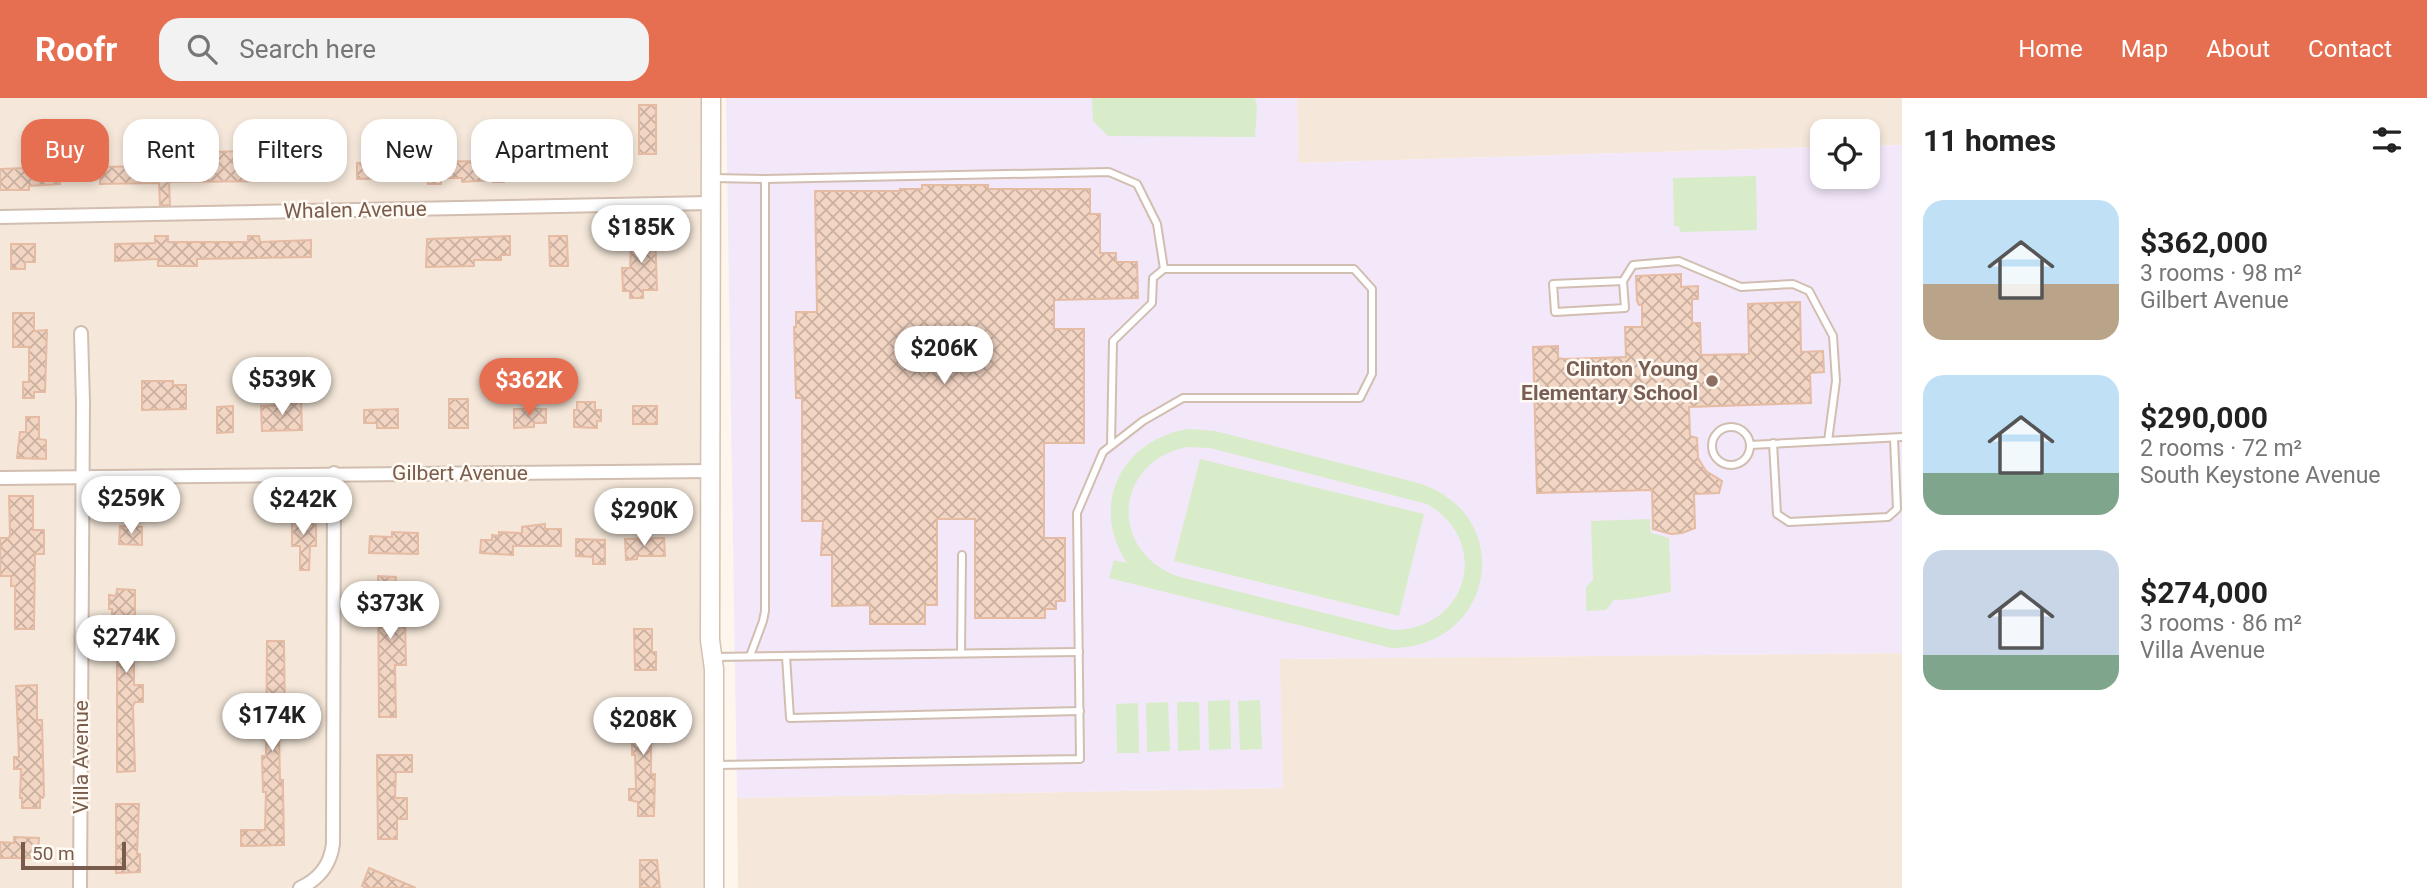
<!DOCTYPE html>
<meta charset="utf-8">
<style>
:root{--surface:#fff;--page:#f2f2f2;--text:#222;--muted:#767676;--accent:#e76f51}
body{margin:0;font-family:Roboto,sans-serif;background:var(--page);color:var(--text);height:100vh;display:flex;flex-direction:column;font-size:26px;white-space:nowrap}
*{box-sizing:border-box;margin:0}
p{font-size:23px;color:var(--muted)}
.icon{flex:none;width:38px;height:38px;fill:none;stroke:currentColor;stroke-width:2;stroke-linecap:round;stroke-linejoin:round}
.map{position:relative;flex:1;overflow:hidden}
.panel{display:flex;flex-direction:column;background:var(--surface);width:525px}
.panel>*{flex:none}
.guide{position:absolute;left:21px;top:21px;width:665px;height:63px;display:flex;gap:14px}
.fabs{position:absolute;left:1810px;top:21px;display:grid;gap:14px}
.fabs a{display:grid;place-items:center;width:70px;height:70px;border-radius:14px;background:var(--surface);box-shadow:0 4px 10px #0003;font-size:35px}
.scale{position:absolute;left:21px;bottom:18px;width:105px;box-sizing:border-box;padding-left:7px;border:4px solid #7a5c4d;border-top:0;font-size:19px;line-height:24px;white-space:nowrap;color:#7a5c4d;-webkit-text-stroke:5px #fffaf3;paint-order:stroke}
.price{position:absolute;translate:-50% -60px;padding:0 16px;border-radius:24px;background:#fff;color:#222;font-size:23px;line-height:46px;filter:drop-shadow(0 2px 4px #0008)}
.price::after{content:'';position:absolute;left:50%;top:42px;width:21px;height:16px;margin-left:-10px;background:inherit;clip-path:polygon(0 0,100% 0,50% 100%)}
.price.current{background:var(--accent);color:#fff}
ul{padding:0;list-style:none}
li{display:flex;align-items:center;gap:21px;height:175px;padding:0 21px}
li span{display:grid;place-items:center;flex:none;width:196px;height:140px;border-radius:21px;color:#555}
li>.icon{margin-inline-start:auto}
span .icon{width:84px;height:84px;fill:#fffc;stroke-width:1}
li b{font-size:30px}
h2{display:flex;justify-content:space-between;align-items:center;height:84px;padding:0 21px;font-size:30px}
.chip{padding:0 24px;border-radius:21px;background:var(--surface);box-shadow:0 4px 10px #0003;font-size:24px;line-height:63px}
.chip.current{background:var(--accent);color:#fff}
header{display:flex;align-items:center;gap:42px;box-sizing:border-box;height:98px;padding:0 35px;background:var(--accent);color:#fff}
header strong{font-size:33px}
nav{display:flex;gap:38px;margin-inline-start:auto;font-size:24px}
.search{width:490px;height:63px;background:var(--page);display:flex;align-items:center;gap:18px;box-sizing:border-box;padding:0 24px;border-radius:21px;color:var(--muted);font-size:26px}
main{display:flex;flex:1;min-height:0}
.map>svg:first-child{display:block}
.residential{fill:#f5e8da}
.education{fill:#f3e8fa}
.green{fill:#d8ecc9;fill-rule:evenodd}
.building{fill:url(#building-cross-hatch);stroke:#e6bba3;stroke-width:2}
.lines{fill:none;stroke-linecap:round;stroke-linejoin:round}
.lane-casing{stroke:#d1beb0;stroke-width:10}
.street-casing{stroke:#d1beb0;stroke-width:16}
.secondary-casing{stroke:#d6c0b0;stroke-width:21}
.lane{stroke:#fff;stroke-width:6}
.street{stroke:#fff;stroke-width:12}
.secondary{stroke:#fff;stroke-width:18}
.education-dot{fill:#8d6e63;stroke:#fffaf3;stroke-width:2.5}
.labels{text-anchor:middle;stroke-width:5;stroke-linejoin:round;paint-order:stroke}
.street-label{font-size:21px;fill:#7a5c4d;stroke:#fffaf3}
.education-label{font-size:21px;font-weight:bold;fill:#785e54;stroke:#fffaf3;text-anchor:end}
</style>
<header>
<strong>Roofr</strong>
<div class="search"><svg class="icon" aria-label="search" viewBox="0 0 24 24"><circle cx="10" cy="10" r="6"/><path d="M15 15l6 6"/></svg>Search here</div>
<nav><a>Home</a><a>Map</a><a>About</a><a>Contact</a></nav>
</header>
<main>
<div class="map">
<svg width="1902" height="790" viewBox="0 0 1902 790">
<defs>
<pattern id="building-cross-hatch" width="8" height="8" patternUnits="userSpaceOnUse" patternTransform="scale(1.75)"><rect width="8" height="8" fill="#f3d5c3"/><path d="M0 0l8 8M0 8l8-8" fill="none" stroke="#cab0a1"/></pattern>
</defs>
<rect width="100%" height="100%" fill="#fdf6ec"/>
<g class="residential">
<polygon points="0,0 702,0 705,790 0,790"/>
<polygon points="1297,0 1902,0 1902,47 1867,48 1867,33 1822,33 1822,49 1298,65"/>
<polygon points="1902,555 1902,790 738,790 737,700 1283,690 1279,561"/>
</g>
<polygon class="education" points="726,0 1297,0 1298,65 1822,49 1822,79 1867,79 1867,48 1902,47 1902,555 1280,561 1283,690 737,700"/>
<g class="green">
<polygon points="1092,0 1255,0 1257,9 1255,39 1108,38 1093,23"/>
<polygon points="1756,78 1757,132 1680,134 1679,128 1674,128 1673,80"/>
<path d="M1189,331L1215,333L1418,385C1518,416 1495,550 1391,550L1109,480L1114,462L1127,465C1089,408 1121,341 1189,331ZM1187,349L1210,350L1427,406C1492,443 1468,532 1393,532L1180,479C1108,455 1113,364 1187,349Z"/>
<polygon points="1200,361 1424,416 1399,518 1174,463"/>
<path d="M1650,421L1651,435L1669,440L1671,494C1651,497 1634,502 1614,502L1606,512L1586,513V489L1593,482L1591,423Z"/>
<polygon points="1230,602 1231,651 1209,652 1208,603"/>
<polygon points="1260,602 1262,651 1240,652 1238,603"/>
<polygon points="1168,604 1170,653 1147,654 1146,605"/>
<polygon points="1177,604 1199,604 1200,652 1178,653"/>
<polygon points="1138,605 1139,655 1117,655 1116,606"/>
</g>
<g class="building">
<rect x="639" y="7" width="17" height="49"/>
<polygon points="299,42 314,42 314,59 299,59 300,83 169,84 170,107 160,107 159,85 100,86 100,69 148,68 147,60 176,60 176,68 212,67 211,54 245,53 245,51 264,51 264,57 299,56"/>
<polygon points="483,47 498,47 498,58 505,57 505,62 548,62 548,53 565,53 565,62 568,61 568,78 560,79 560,81 528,82 528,78 505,78 504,84 493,84 493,82 462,84 462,80 441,80 441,86 428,86 428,80 419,80 357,81 357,65 483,63"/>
<polygon points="62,64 63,79 60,79 60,86 29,88 29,92 0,92 0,71 23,70 23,65"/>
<polygon points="922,87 988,87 988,91 1090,91 1090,116 1100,116 1100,155 1116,155 1116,164 1137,164 1138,200 1054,202 1054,231 1084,231 1084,345 1044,345 1044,440 1065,440 1065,503 1056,503 1056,511 1045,511 1045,520 975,520 975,421 937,421 937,507 925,507 925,526 870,526 870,507 832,508 832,457 821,457 823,423 802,423 802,300 796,300 794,229 796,229 796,214 817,214 815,93 900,93 900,91 922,91"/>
<polygon points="639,132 655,132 657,192 643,192 643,200 630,200 630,193 623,193 622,170 630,170 632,133"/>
<polygon points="155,138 168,138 168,144 248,144 248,138 259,138 260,144 311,142 311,159 197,161 197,168 158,168 158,161 115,163 115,146 155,145"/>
<polygon points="510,138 510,157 501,157 501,162 474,162 474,168 426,169 427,141"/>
<polygon points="549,138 567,138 568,168 550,168"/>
<polygon points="11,146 35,146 35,164 25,164 25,171 11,171"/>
<polygon points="1681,176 1681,189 1698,188 1698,201 1692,201 1692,225 1700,225 1701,257 1749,256 1748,206 1800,204 1801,254 1823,253 1824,274 1810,275 1811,305 1689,309 1690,338 1697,340 1698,360 1706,373 1722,383 1719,395 1694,396 1695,430 1682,435 1671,436 1653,431 1652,392 1537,395 1533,249 1558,248 1558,260 1564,261 1626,259 1625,229 1642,229 1642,207 1639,207 1637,203 1636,178"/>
<polygon points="13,215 34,215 34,233 47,232 45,294 34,294 34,300 23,300 23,284 29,284 29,249 13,249"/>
<polygon points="142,283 173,283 173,287 186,287 186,311 142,312"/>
<polygon points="301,301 302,332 262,333 261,308 287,307 287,302"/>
<rect x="449" y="301" width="19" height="29"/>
<polygon points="577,304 595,304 595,312 601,312 601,323 597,323 597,330 574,329 574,312 577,312"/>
<polygon points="233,308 233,334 217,335 217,309"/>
<rect x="633" y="308" width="24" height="18"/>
<polygon points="398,311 398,330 377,330 377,325 364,325 364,312"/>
<polygon points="514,311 546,311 546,325 534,325 534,329 514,330"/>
<polygon points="26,319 39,319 39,341 46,342 46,361 17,360 20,334 26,334"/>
<polygon points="9,398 33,398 33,432 44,432 44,456 35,456 34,531 15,531 15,488 11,488 11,478 0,478 0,440 9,440 10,436"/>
<polygon points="292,414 305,414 304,422 313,422 313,427 316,427 316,448 310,448 309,472 300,472 300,448 292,448"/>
<polygon points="545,426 545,431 561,431 561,448 513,448 513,457 480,455 481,442 492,442 492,437 499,438 499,434 522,435 522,429"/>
<polygon points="120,428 142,429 142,447 119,446"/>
<polygon points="392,434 418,435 418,456 369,455 370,438 392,439"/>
<polygon points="664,440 665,458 637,458 637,461 626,462 625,441"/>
<polygon points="576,441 605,442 605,466 593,466 593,459 576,458"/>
<polygon points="378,478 396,479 395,489 408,490 405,518 406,567 395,567 396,619 379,619"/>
<polygon points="117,491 135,492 135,528 140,528 140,542 134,542 134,587 143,587 143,604 135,604 133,608 135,673 117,674 117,543 112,542 112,511 109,511 109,497 116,498"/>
<polygon points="634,531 652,531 652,554 656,554 656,572 635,572"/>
<polygon points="267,543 284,543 285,619 283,619 283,638 279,638 280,682 283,682 283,689 284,747 241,748 241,732 265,732 266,694 263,694 262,658 266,658"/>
<polygon points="37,587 37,622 42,622 44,697 43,700 40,700 40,710 22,710 22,700 20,700 21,671 14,671 14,659 19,659 16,588"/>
<polygon points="632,609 659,609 659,626 651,626 651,676 655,676 654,718 638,718 638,704 629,702 629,691 636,691 635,657 632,657 632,636 629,636 629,621 625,621 625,611"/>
<polygon points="377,657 412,657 412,674 396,674 395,700 407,700 407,721 397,721 397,741 378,741"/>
<polygon points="116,706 139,706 137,756 140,756 140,774 116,775"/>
<polygon points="14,739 39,740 38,760 0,760 0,744 14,745"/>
<polygon points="640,762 657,762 660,790 640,790"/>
<polygon points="369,770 416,790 367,790 362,788"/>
</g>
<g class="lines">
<defs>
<g id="lane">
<polyline points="712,80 765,81 765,513 763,523 750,558"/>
<polyline points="1623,183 1625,210 1555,214 1553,186 1623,183 1633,167 1679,163 1741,189 1793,186 1809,193 1833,238 1836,283 1828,343"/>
<circle cx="1731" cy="348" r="19"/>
<polyline points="1773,345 1777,416 1789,424 1888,419 1897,411 1894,340"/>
<polyline points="1111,347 1113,243 1152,205 1153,180 1164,171"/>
<polyline points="1750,347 1902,339"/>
<polyline points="961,555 962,457"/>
<polyline points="786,558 790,620 1080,613"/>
<polyline points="714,559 1079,554"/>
<polyline points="716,667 1080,661 1077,415 1103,354 1143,323 1183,300 1360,300 1372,276 1372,191 1354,171 1164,171 1157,126 1137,86 1109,74 765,81"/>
</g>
<g id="street">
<polyline points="0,119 711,105"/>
<polyline points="0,380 710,373"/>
<polyline points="80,790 83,305 81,235"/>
<path d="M300,790C319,781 330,768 333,746L334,375"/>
</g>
<polyline id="secondary" points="711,0 710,542 714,571 714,790"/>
</defs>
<use href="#lane" class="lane-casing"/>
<use href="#street" class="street-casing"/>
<use href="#secondary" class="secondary-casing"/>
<use href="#lane" class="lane"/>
<use href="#street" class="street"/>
<use href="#secondary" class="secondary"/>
</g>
<circle class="education-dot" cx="1712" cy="283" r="7"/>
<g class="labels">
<g class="street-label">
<text transform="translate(355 112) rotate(-1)" y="7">Whalen Avenue</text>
<text x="460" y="382">Gilbert Avenue</text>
<text transform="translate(81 659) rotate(-90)" y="7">Villa Avenue</text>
</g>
<g class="education-label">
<text x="1698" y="278">Clinton Young<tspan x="1698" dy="24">Elementary School</tspan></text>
</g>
</g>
</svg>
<div class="fabs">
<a><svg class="icon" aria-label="locate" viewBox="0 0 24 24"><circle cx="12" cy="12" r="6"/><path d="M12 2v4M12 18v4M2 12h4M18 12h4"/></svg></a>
</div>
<div class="scale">50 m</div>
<b class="price" style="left:641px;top:167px">$185K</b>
<b class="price" style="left:944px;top:288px">$206K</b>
<b class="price" style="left:282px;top:319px">$539K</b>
<b class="price current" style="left:529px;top:320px">$362K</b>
<b class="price" style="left:131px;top:438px">$259K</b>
<b class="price" style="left:303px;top:439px">$242K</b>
<b class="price" style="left:644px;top:450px">$290K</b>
<b class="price" style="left:390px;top:543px">$373K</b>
<b class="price" style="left:126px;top:577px">$274K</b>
<b class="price" style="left:272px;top:655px">$174K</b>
<b class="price" style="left:643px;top:659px">$208K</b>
<div class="guide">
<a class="chip current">Buy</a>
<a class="chip">Rent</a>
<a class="chip">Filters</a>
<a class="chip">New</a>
<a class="chip">Apartment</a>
</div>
</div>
<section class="panel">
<h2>11 homes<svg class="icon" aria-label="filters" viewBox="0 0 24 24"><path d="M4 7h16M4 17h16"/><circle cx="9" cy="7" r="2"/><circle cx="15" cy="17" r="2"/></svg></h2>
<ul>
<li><span style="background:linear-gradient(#bfe0f5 60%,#b9a48a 0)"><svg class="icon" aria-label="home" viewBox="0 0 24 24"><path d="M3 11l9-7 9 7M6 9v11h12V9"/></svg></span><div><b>$362,000</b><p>3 rooms · 98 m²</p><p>Gilbert Avenue</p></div></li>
<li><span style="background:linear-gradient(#bfe0f5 70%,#7fa58c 0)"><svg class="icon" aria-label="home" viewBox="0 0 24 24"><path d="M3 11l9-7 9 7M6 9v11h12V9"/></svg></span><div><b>$290,000</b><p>2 rooms · 72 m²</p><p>South Keystone Avenue</p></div></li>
<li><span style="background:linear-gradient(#c9d6e8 75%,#7fa58c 0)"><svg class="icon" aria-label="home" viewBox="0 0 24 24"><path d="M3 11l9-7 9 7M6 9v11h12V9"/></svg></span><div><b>$274,000</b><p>3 rooms · 86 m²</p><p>Villa Avenue</p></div></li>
</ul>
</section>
</main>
